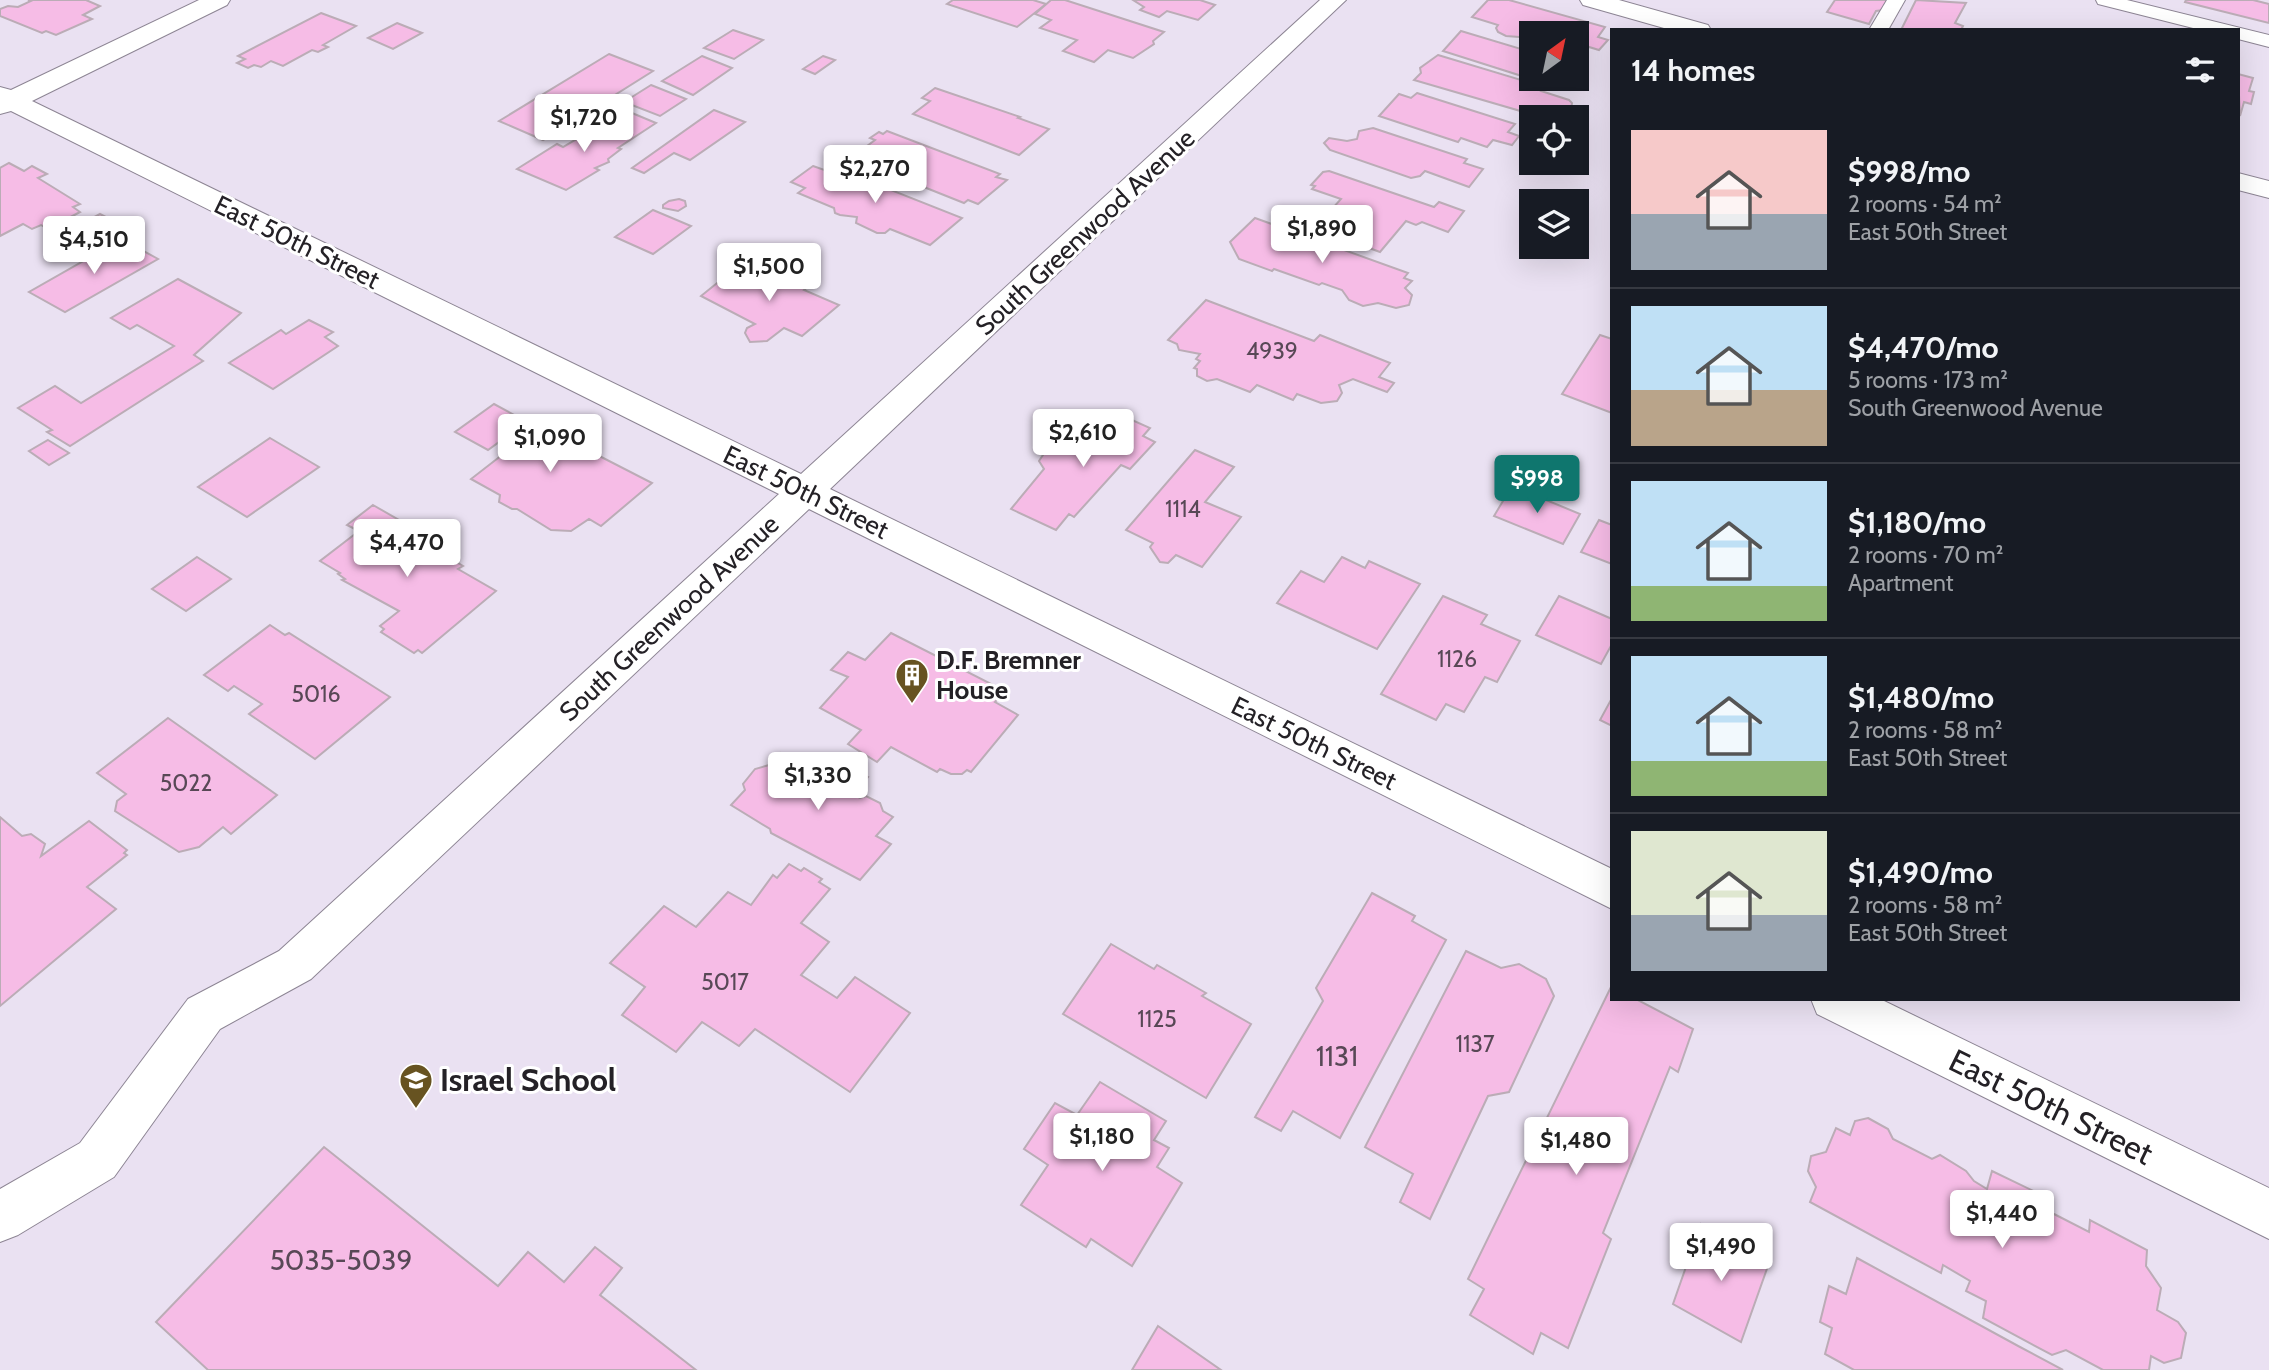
<!DOCTYPE html>
<meta charset="utf-8">
<style>
:root{--surface:#171b24;--page:#20242c;--text:#f1f3f6;--muted:#9ea1a6;--line:#363941;--accent:#0f766e}
body{margin:0;font-family:Cabin,sans-serif;background:var(--page);color:var(--text);height:100vh;display:flex;flex-direction:column;font-size:26px;white-space:nowrap}
*{box-sizing:border-box;margin:0}
p{font-size:23px;color:var(--muted)}
.icon{flex:none;width:38px;height:38px;fill:none;stroke:currentColor;stroke-width:2;stroke-linecap:round;stroke-linejoin:round}
.map{position:relative;flex:1;overflow:hidden}
.sheet{position:absolute;left:1610px;top:28px;width:630px;height:973px;display:flex;flex-direction:column;background:var(--surface);border-radius:0px;box-shadow:0 7px 28px #0002}
.sheet>*{flex:none}
.needle{width:46px;rotate:33deg}
.buttons{position:absolute;left:1519px;top:21px;display:grid;gap:14px}
.buttons a{display:grid;place-items:center;width:70px;height:70px;border-radius:0px;background:var(--surface);box-shadow:0 7px 28px #0002;font-size:35px}
.price{position:absolute;translate:-50% -60px;padding:0 16px;border-radius:7px;background:#fff;color:#222;font-size:23px;line-height:46px;filter:drop-shadow(0 2px 4px #0008)}
.price::after{content:'';position:absolute;left:50%;top:42px;width:21px;height:16px;margin-left:-10px;background:inherit;clip-path:polygon(0 0,100% 0,50% 100%)}
.price.active{background:var(--accent);color:#fff}
ul{padding:0;list-style:none}
li{display:flex;align-items:center;gap:21px;height:175px;padding:0 21px}
li+li{border-top:2px solid var(--line)}
li span{display:grid;place-items:center;flex:none;width:196px;height:140px;border-radius:0px;color:#555}
li>.icon{margin-inline-start:auto}
span .icon{width:84px;height:84px;fill:#fffc;stroke-width:1}
li b{font-size:30px}
h2{display:flex;justify-content:space-between;align-items:center;height:84px;padding:0 21px;font-size:30px}
.map>svg:first-child{display:block}
.building{fill:#f6bce6;stroke:#bbacb6;stroke-width:2}
.lines{fill:none;stroke-linecap:round;stroke-linejoin:round}
.service-casing{stroke:#8d8594;stroke-width:2}
.minor-casing{stroke:#8d8594;stroke-width:2}
.service{fill:#fff;fill-rule:evenodd}
.minor{fill:#fff;fill-rule:evenodd}
.labels{text-anchor:middle;stroke-width:6;stroke-linejoin:round;paint-order:stroke}
.number-label{font-size:23px;fill:#584856}
.street-label{font-size:26px;fill:#242126;stroke:#fff}
.poi-label{font-size:26px;font-weight:bold;fill:#242126;stroke:#fff;text-anchor:start}
.near-number-label{font-size:28px;fill:#584856}
.near-poi-label{font-size:32px;font-weight:bold;fill:#242126;stroke:#fff;text-anchor:start}
.near-street-label{font-size:32px;fill:#242126;stroke:#fff}
</style>
<div class="map">
<svg width="2269" height="1370" viewBox="0 0 2269 1370">
<rect width="100%" height="100%" fill="#eae1f2"/>
<g class="building">
<polygon points="28,0 86,0 100,6 83,15 92,19 56,35 46,31 42,33 0,16 0,9 8,6 18,7 31,1"/>
<polygon points="953,0 1033,0 1046,4 1017,27 947,4"/>
<polygon points="1051,0 1065,0 1164,32 1153,41 1154,44 1133,58 1108,50 1094,62 1063,51 1077,40 1040,28 1051,20 1035,14"/>
<polygon points="1133,0 1200,0 1215,5 1198,20 1167,11 1159,17 1140,10 1144,7"/>
<polygon points="1488,0 1509,0 1605,27 1598,37 1608,40 1599,50 1589,47 1586,51 1577,48 1577,33 1531,33 1531,38 1506,36 1498,32 1496,28 1498,25 1472,17"/>
<polygon points="1835,0 1891,0 1884,10 1876,11 1869,24 1827,12"/>
<polygon points="1916,0 1966,3 1955,23 1963,26 1961,30 1901,30"/>
<polygon points="2186,0 2253,0 2269,4 2269,23 2185,2"/>
<polygon points="321,13 356,26 323,45 328,47 318,52 312,50 283,66 271,61 261,67 254,65 248,68 237,63 245,59 238,56"/>
<polygon points="397,23 422,33 393,49 368,38"/>
<polygon points="733,30 763,40 734,59 704,48"/>
<polygon points="1461,31 1531,52 1531,75 1528,73 1525,77 1443,51"/>
<polygon points="609,54 653,71 543,140 499,121"/>
<polygon points="1438,55 1544,87 1541,91 1569,100 1572,103 1571,110 1563,117 1541,117 1414,80 1421,73 1420,68"/>
<polygon points="702,56 732,68 693,95 662,81"/>
<polygon points="823,56 835,60 815,74 803,69"/>
<polygon points="2238,74 2253,78 2249,91 2254,92 2251,104 2244,102 2240,116"/>
<polygon points="651,85 686,99 660,116 624,102"/>
<polygon points="935,88 1020,117 1018,118 1049,129 1019,155 913,114 930,101 922,98"/>
<polygon points="1417,93 1515,124 1508,132 1519,136 1512,145 1493,140 1487,147 1461,138 1458,142 1379,116 1399,94 1411,98"/>
<polygon points="714,110 745,122 690,160 674,153 644,173 632,168"/>
<polygon points="632,113 656,123 618,148 621,149 608,159 609,162 595,168 599,170 566,190 517,169 557,144 563,147 592,130 600,134"/>
<polygon points="1373,128 1467,159 1464,163 1483,169 1469,187 1425,171 1420,176 1411,178 1330,150 1324,143 1329,138 1347,141 1357,139 1359,131"/>
<polygon points="887,131 1000,174 996,177 1007,180 978,204 968,200 964,203 851,158 875,140 870,138 879,132 883,134"/>
<polygon points="9,163 24,171 32,166 47,174 38,178 80,204 73,207 80,212 48,229 41,225 32,229 23,224 0,236 0,168"/>
<polygon points="813,166 827,171 833,167 962,218 930,245 890,229 885,233 877,233 856,223 857,217 840,215 835,213 834,208 798,193 805,188 791,182"/>
<polygon points="1329,171 1434,207 1439,202 1464,211 1448,232 1422,222 1416,225 1406,221 1380,252 1315,228 1341,199 1312,189 1315,186 1311,185 1323,172"/>
<polygon points="679,199 685,201 686,206 678,211 663,208 663,205 669,201"/>
<polygon points="653,210 691,226 653,254 615,237"/>
<polygon points="100,214 121,225 86,245 65,233"/>
<polygon points="1255,218 1408,273 1404,278 1412,281 1405,288 1412,295 1409,305 1396,308 1378,303 1363,306 1349,300 1342,290 1322,283 1319,285 1274,269 1272,271 1239,259 1230,242"/>
<polygon points="122,239 158,259 65,312 29,292"/>
<polygon points="742,263 789,283 796,277 811,284 804,290 839,305 802,336 784,328 767,341 750,342 745,333 747,328 755,324 701,296"/>
<polygon points="178,279 241,313 194,355 203,361 70,446 47,432 52,430 18,408 55,386 81,403 174,346 137,325 130,329 111,318"/>
<polygon points="1206,300 1314,341 1320,335 1390,363 1379,377 1394,383 1387,392 1353,379 1339,385 1342,393 1337,401 1321,403 1297,394 1293,400 1257,385 1250,392 1217,379 1207,381 1197,376 1197,369 1194,368 1200,361 1196,359 1200,354 1179,350 1177,344 1168,340"/>
<polygon points="309,320 333,332 325,337 338,346 273,389 229,363 281,330 286,334"/>
<polygon points="1600,335 1612,339 1612,413 1562,394"/>
<polygon points="494,404 527,422 524,424 533,429 539,425 652,483 601,526 589,519 571,531 551,530 517,509 512,509 499,502 500,495 471,479 525,437 514,431 488,450 455,432"/>
<polygon points="1112,411 1150,428 1143,436 1155,442 1130,469 1121,465 1074,517 1069,514 1056,530 1011,509 1044,469 1039,461 1045,452 1063,451 1085,427 1091,429"/>
<polygon points="270,438 319,467 247,517 198,487"/>
<polygon points="48,440 69,453 49,465 29,451"/>
<polygon points="1195,450 1234,467 1205,502 1241,517 1202,567 1176,555 1168,563 1160,562 1150,547 1153,543 1126,530"/>
<polygon points="1512,486 1580,514 1563,544 1494,516"/>
<polygon points="373,505 399,520 396,523 431,543 428,545 463,566 458,569 496,591 422,653 418,650 414,653 381,632 384,629 380,626 399,611 342,580 345,579 338,574 340,573 320,561 359,531 347,525"/>
<polygon points="1599,520 1612,525 1612,564 1581,552"/>
<polygon points="197,557 231,579 186,611 152,589"/>
<polygon points="1342,557 1365,568 1369,561 1420,584 1377,649 1277,603 1301,571 1324,582"/>
<polygon points="1443,596 1487,615 1481,624 1520,641 1497,682 1485,677 1464,712 1446,704 1436,720 1381,694"/>
<polygon points="1559,596 1612,619 1612,644 1601,664 1536,635"/>
<polygon points="270,625 285,635 289,633 390,697 315,759 249,714 262,704 234,686 228,691 204,675"/>
<polygon points="891,633 1005,691 995,702 1018,715 971,772 967,770 962,774 951,774 940,769 937,772 891,747 877,762 848,744 861,730 820,708 848,677 831,670 848,652 865,660"/>
<polygon points="1612,698 1612,726 1600,720"/>
<polygon points="168,718 277,795 231,834 223,827 199,847 179,852 115,811 117,801 126,794 97,773"/>
<polygon points="781,753 821,776 837,759 868,777 852,794 860,798 866,796 880,803 883,811 893,817 876,836 891,844 860,880 771,833 770,829 731,805 745,790 743,784 755,769 769,765"/>
<polygon points="0,817 22,836 31,834 45,844 41,856 89,821 127,850 124,853 127,855 87,887 116,909 0,1006"/>
<polygon points="789,864 801,871 804,868 822,879 819,882 830,889 801,923 829,942 801,975 837,998 855,977 910,1013 850,1092 755,1029 739,1046 702,1022 676,1052 622,1015 645,987 610,963 664,906 696,927 728,892 751,905 773,875 777,878"/>
<polygon points="1372,893 1415,916 1412,921 1446,940 1340,1138 1293,1111 1281,1131 1255,1117 1323,1001 1316,988"/>
<polygon points="1111,944 1154,969 1157,965 1206,993 1202,996 1251,1024 1206,1098 1063,1014"/>
<polygon points="1466,951 1501,968 1519,964 1546,979 1554,996 1509,1092 1488,1096 1430,1219 1400,1202 1413,1174 1365,1147"/>
<polygon points="1611,987 1612,999 1636,999 1693,1029 1678,1072 1670,1067 1603,1233 1611,1239 1568,1348 1541,1333 1533,1354 1470,1315 1484,1289 1468,1279"/>
<polygon points="1100,1082 1166,1121 1154,1140 1169,1148 1157,1167 1182,1183 1132,1266 1091,1239 1086,1247 1021,1205 1048,1165 1024,1149 1055,1103 1077,1115"/>
<polygon points="1868,1118 1888,1129 1893,1139 1932,1159 1940,1155 1966,1171 1974,1181 1987,1189 1992,1171 2048,1198 2045,1209 2054,1214 2089,1232 2090,1220 2147,1250 2146,1266 2161,1288 2157,1310 2178,1322 2186,1333 2181,1358 2164,1363 2151,1356 2149,1370 2103,1370 2066,1350 2052,1355 1983,1318 1986,1301 1966,1291 1970,1281 1943,1265 1941,1273 1810,1202 1816,1187 1808,1171 1811,1156 1826,1152 1836,1128 1850,1135 1855,1121"/>
<polygon points="324,1147 498,1286 528,1252 564,1282 595,1247 622,1268 600,1295 696,1370 208,1370 156,1322"/>
<polygon points="1701,1224 1769,1263 1741,1342 1673,1304"/>
<polygon points="1857,1258 2020,1347 2063,1370 1854,1370 1825,1354 1832,1328 1820,1322 1829,1286 1846,1294"/>
<polygon points="1158,1326 1221,1370 1132,1370"/>
</g>
<g class="lines">
<defs>
<g id="service">
<polygon points="1887,0 1905,0 1888,30 1869,30"/>
<polygon points="2096,0 2127,0 2269,35 2269,47 2238,39 2238,30 2201,30 2098,4"/>
</g>
<g id="minor">
<polygon points="199,0 230,0 227,5 32,101 801,474 1320,0 1346,0 830,489 1612,869 1612,909 809,509 311,979 220,1029 114,1177 18,1235 0,1242 0,1189 80,1143 188,999 279,951 779,494 11,111 0,114 0,87 11,90"/>
<polygon points="1580,0 1619,0 1708,25 1711,30 1671,30 1583,5"/>
<polygon points="2238,173 2269,181 2269,198 2238,190"/>
<polygon points="1811,999 1880,999 2269,1188 2269,1239 1817,1014"/>
</g>
</defs>
<use href="#service" class="service-casing"/>
<use href="#minor" class="minor-casing"/>
<use href="#service" class="service"/>
<use href="#minor" class="minor"/>
</g>
<defs>
<symbol id="building-pin" viewBox="-11 -11 22 30"><path d="M0 17L-7.5 6A9.5 9.5 0 1 1 7.5 6Z" fill="#675321" stroke="#fff"/><path d="M-4-6H4V6H1V3H-1V6H-4ZM-2.5-4.3h1.7v1.8h-1.7ZM.8-4.3h1.7v1.8H.8ZM-2.5-1h1.7V.8h-1.7ZM.8-1h1.7V.8H.8Z" fill="#fff"/></symbol>
<symbol id="school-pin" viewBox="-11 -11 22 30"><path d="M0 17L-7.5 6A9.5 9.5 0 1 1 7.5 6Z" fill="#675321" stroke="#fff"/><path d="M0-5L7-2L0 1L-7-2ZM-4 1L0 2.5L4 1V4Q0 6-4 4Z" fill="#fff"/></symbol>
</defs>
<g fill-rule="evenodd">
<use href="#building-pin" x="893" y="656" width="38" height="52"/>
<use href="#school-pin" x="397" y="1061" width="38" height="52"/>
</g>
<g class="labels">
<g class="number-label">
<text x="1272" y="359">4939</text>
<text x="1183" y="517">1114</text>
<text x="1457" y="667">1126</text>
<text x="316" y="702">5016</text>
<text x="186" y="791">5022</text>
<text x="725" y="990">5017</text>
<text x="1157" y="1027">1125</text>
<text x="1475" y="1052">1137</text>
</g>
<g class="street-label">
<text transform="translate(1085 232) rotate(-43)" y="9">South Greenwood Avenue</text>
<text transform="translate(297 242) rotate(26)" y="9">East 50th Street</text>
<text transform="translate(806 492) rotate(26)" y="9">East 50th Street</text>
<text transform="translate(669 618) rotate(-43)" y="9">South Greenwood Avenue</text>
<text transform="translate(1314 743) rotate(26)" y="9">East 50th Street</text>
</g>
<g class="poi-label">
<text x="936" y="669">D.F. Bremner<tspan x="936" dy="30">House</tspan></text>
</g>
<g class="near-number-label">
<text x="1337" y="1066">1131</text>
<text x="341" y="1270">5035-5039</text>
</g>
<g class="near-poi-label">
<text x="440" y="1091">Israel School</text>
</g>
<g class="near-street-label">
<text transform="translate(2051 1107) rotate(26)" y="11">East 50th Street</text>
</g>
</g>
</svg>
<div class="buttons">
<a><svg class="needle" viewBox="-14 -14 28 28"><path d="M0-13l5 13h-10z" fill="#e53935"/><path d="M0 13l5-13h-10z" fill="#9ea1a6"/></svg></a>
<a><svg class="icon" aria-label="locate" viewBox="0 0 24 24"><circle cx="12" cy="12" r="6"/><path d="M12 2v4M12 18v4M2 12h4M18 12h4"/></svg></a>
<a><svg class="icon" aria-label="layers" viewBox="0 0 24 24"><path d="M12 4l9 5-9 5-9-5zM3 14l9 5 9-5"/></svg></a>
</div>
<b class="price" style="left:584px;top:154px">$1,720</b>
<b class="price" style="left:875px;top:205px">$2,270</b>
<b class="price" style="left:1322px;top:265px">$1,890</b>
<b class="price" style="left:94px;top:276px">$4,510</b>
<b class="price" style="left:769px;top:303px">$1,500</b>
<b class="price" style="left:1083px;top:469px">$2,610</b>
<b class="price" style="left:550px;top:474px">$1,090</b>
<b class="price active" style="left:1537px;top:515px">$998</b>
<b class="price" style="left:407px;top:579px">$4,470</b>
<b class="price" style="left:818px;top:812px">$1,330</b>
<b class="price" style="left:1102px;top:1173px">$1,180</b>
<b class="price" style="left:1576px;top:1177px">$1,480</b>
<b class="price" style="left:2002px;top:1250px">$1,440</b>
<b class="price" style="left:1721px;top:1283px">$1,490</b>
<section class="sheet">
<h2>14 homes<svg class="icon" aria-label="filters" viewBox="0 0 24 24"><path d="M4 7h16M4 17h16"/><circle cx="9" cy="7" r="2"/><circle cx="15" cy="17" r="2"/></svg></h2>
<ul>
<li><span style="background:linear-gradient(#f6c9c9 60%,#9aa5b1 0)"><svg class="icon" aria-label="home" viewBox="0 0 24 24"><path d="M3 11l9-7 9 7M6 9v11h12V9"/></svg></span><div><b>$998/mo</b><p>2 rooms · 54 m²</p><p>East 50th Street</p></div></li>
<li><span style="background:linear-gradient(#bfe0f5 60%,#b9a48a 0)"><svg class="icon" aria-label="home" viewBox="0 0 24 24"><path d="M3 11l9-7 9 7M6 9v11h12V9"/></svg></span><div><b>$4,470/mo</b><p>5 rooms · 173 m²</p><p>South Greenwood Avenue</p></div></li>
<li><span style="background:linear-gradient(#bfe0f5 75%,#8fb573 0)"><svg class="icon" aria-label="home" viewBox="0 0 24 24"><path d="M3 11l9-7 9 7M6 9v11h12V9"/></svg></span><div><b>$1,180/mo</b><p>2 rooms · 70 m²</p><p>Apartment</p></div></li>
<li><span style="background:linear-gradient(#bfe0f5 75%,#8fb573 0)"><svg class="icon" aria-label="home" viewBox="0 0 24 24"><path d="M3 11l9-7 9 7M6 9v11h12V9"/></svg></span><div><b>$1,480/mo</b><p>2 rooms · 58 m²</p><p>East 50th Street</p></div></li>
<li><span style="background:linear-gradient(#dfe7d0 60%,#9aa5b1 0)"><svg class="icon" aria-label="home" viewBox="0 0 24 24"><path d="M3 11l9-7 9 7M6 9v11h12V9"/></svg></span><div><b>$1,490/mo</b><p>2 rooms · 58 m²</p><p>East 50th Street</p></div></li>
</ul>
</section>
</div>
